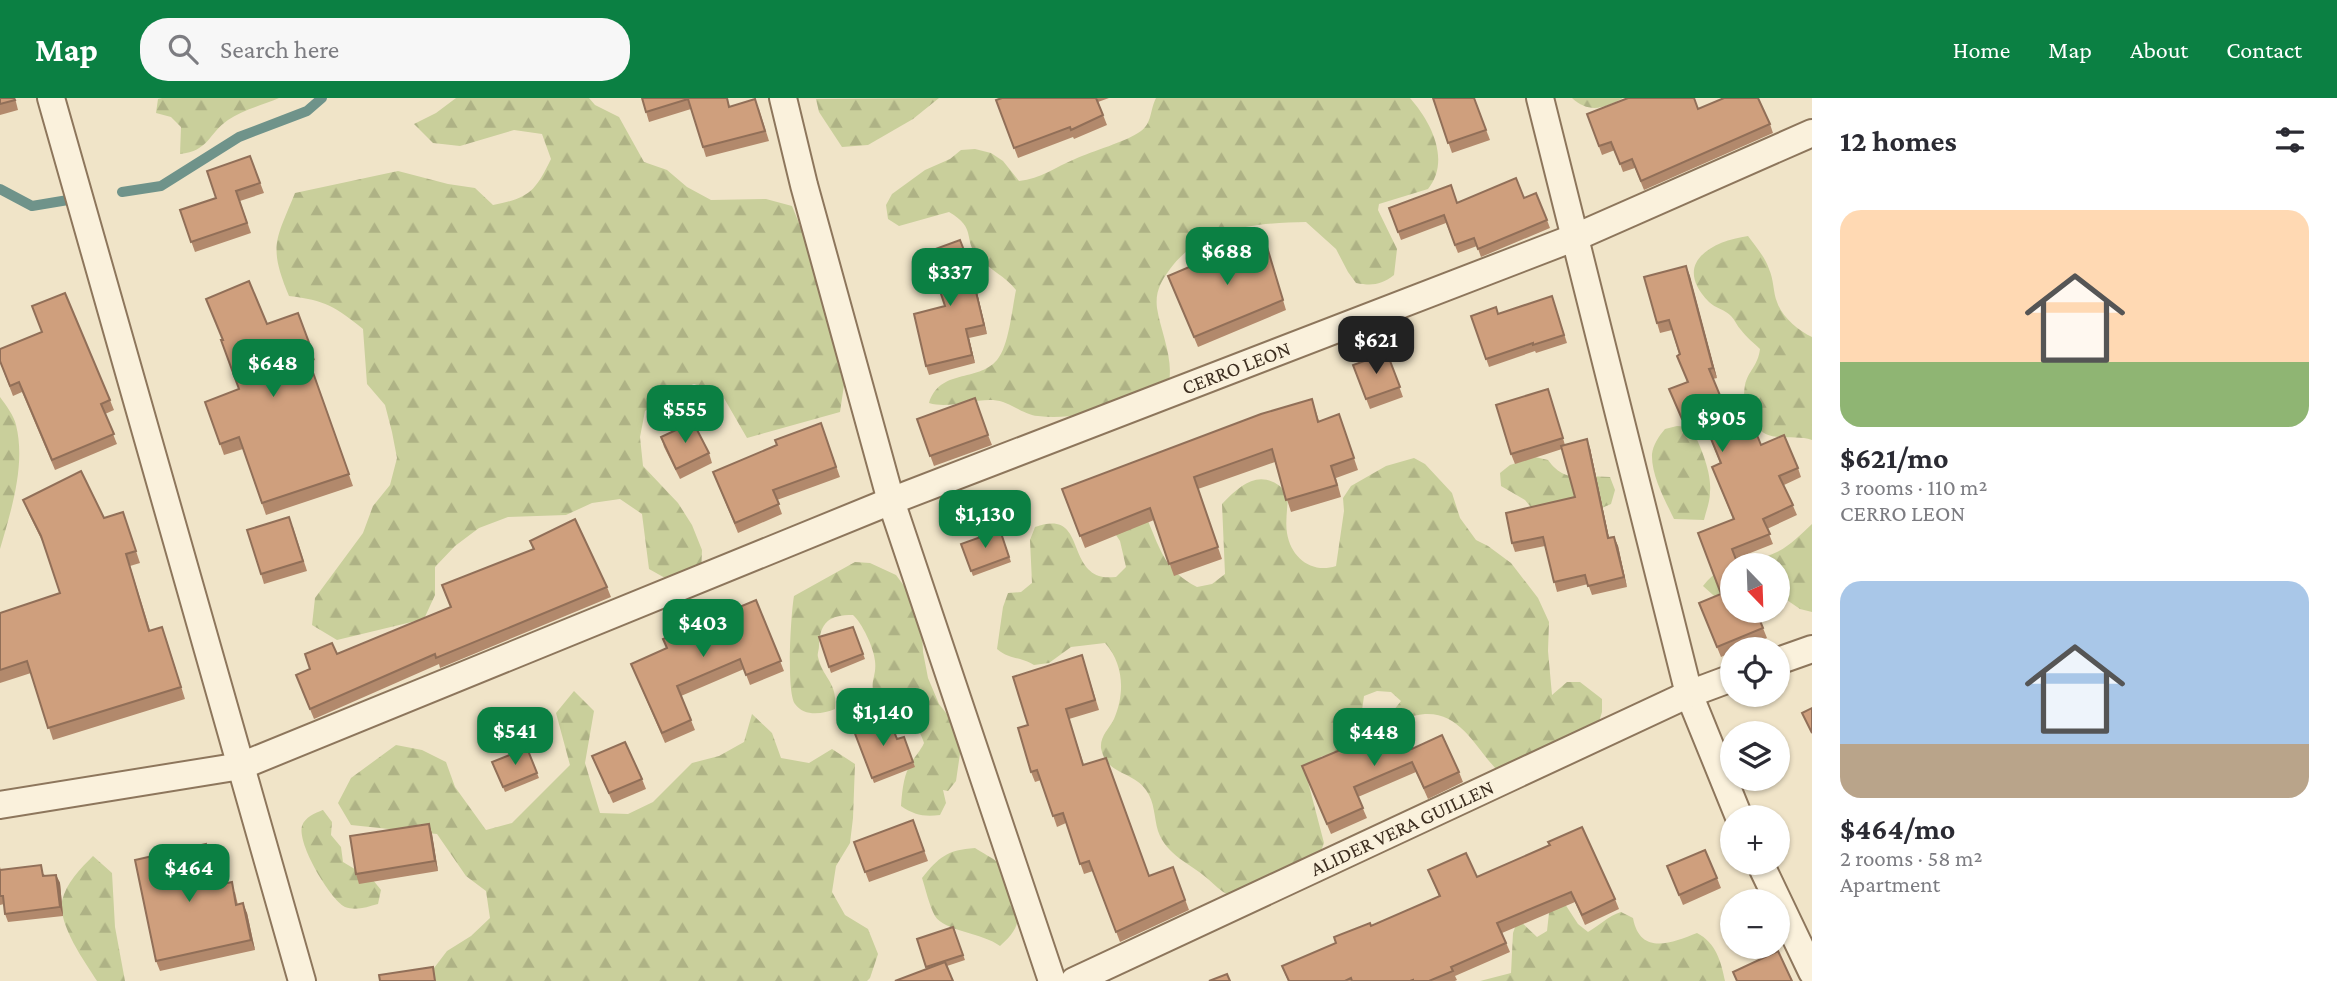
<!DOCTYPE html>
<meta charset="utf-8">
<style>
:root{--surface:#fff;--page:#f7f7f7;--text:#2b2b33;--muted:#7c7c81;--accent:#0b8043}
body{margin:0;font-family:"Crimson Pro",serif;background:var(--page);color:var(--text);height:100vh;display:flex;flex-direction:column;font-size:26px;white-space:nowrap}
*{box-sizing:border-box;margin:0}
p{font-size:23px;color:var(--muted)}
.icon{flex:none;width:38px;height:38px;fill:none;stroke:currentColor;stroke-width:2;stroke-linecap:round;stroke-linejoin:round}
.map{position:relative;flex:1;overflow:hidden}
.drawer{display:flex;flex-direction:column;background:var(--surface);width:525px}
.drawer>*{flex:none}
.needle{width:46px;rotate:157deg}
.buttons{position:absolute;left:1720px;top:455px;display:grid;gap:14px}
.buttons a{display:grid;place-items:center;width:70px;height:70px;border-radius:50%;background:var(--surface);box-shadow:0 2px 5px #0004;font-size:35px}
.price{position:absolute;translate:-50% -60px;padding:0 16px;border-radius:14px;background:var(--accent);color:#fff;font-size:23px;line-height:46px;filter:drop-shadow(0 2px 4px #0008)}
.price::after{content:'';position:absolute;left:50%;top:42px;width:21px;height:16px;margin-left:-10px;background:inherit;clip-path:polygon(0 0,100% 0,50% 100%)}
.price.active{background:#222;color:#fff}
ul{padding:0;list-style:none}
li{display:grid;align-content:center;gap:14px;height:371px;padding:0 28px}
li span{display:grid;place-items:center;height:217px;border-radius:21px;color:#555}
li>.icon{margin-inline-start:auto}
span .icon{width:126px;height:126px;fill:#fffc;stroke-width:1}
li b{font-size:30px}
h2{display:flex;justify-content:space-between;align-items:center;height:84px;padding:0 28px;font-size:30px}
header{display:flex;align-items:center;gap:42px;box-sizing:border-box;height:98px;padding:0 35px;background:var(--accent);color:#fff}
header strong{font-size:33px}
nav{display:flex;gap:38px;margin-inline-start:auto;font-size:24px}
.search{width:490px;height:63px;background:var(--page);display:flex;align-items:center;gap:18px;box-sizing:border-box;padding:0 24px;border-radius:28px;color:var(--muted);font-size:26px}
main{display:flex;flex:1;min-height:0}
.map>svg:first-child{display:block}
.forest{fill:url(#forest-firs)}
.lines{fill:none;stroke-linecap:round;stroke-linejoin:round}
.stream{stroke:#6f938a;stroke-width:10}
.minor-casing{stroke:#8d765c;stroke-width:30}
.minor{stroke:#faf1dc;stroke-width:26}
.wall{fill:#b2896c}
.shaded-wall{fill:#916f58}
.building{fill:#cf9f7d;stroke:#916f58;stroke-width:2}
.labels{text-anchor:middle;stroke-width:7;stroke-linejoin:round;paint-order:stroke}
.street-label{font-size:21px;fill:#3d2e20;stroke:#f7eed8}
</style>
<header>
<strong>Map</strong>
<div class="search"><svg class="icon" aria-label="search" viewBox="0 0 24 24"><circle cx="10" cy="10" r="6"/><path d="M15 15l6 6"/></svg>Search here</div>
<nav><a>Home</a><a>Map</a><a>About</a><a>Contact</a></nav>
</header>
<main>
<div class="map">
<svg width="1812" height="883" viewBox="0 0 1812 883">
<defs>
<pattern id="forest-firs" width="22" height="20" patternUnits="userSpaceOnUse" patternTransform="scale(1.75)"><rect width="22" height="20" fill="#c9cf9b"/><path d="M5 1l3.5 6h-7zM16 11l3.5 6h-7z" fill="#aeb285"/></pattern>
</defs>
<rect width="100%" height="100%" fill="#f0e4c8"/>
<g class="forest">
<path d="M162,0H279C263,7 242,12 228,22C208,36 209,53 180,56L181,29L171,19L156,15L158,1Z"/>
<path d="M456,0H589L595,7L619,19L644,64L667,72L687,89L711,102L766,101L792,108L822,181L844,287L840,314L747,340L721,295L694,286L668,296L645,313L640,339L643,368L678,405L692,427L702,452L701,479L674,485L649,471L642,416L620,401L592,405L566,417L508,419L479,430L455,448L435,469V497L424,521L337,542L312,527L315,500L363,435L373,408L390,387L397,360L392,334L385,307L367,286L363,231C336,209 325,202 289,198C268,148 276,142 295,95L398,73L448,86L475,90L493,107C529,100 535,94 551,61L542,36L514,32L460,48L433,45L414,26L436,15Z"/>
<polygon points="939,0 913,21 868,47 842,49 819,14 816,1"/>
<path d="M1156,0H1410C1431,24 1451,62 1428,91L1379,106L1378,112L1397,151L1394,177C1381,187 1372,188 1356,185L1348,174L1336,151L1306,124C1259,125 1200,129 1170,171C1161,183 1155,194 1157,210C1161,235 1175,263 1168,288C1126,302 1083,324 1038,318C1021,316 1010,303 993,302C972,301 949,311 929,305C940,270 977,285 997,262C1009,248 1012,211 1016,192C1005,178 990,172 978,159C962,141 978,131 949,114L899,128L888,121L886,107L892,96L925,72L950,61L961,52L975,51L991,55L1003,63L1019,83C1041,81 1055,69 1075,61C1092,53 1126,44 1141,33C1152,25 1150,12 1156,0Z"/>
<path d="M1572,0H1623C1605,10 1589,16 1572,0Z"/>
<path d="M1748,138C1756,149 1765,159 1769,171C1774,182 1773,194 1777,204C1782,219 1798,232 1812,239V342C1796,336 1775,344 1761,333C1755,328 1750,321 1745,316C1745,307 1743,296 1745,287C1748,273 1758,268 1760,251C1754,245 1746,239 1741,232C1737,228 1735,222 1731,218C1726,212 1715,210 1709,204C1671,165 1712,143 1748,138Z"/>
<path d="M0,299C6,307 14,318 16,327C26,367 11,413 0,451Z"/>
<path d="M1677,328L1691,329C1700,347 1712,374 1710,394C1710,404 1706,413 1704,422L1674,421C1665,402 1651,377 1652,356C1653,347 1659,338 1665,331Z"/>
<path d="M1535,359L1548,362C1566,387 1584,376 1610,379L1615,392L1611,406L1590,415L1534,413L1525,402L1501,388L1500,375L1510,367Z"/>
<path d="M1414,360L1425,366L1452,395L1460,420L1476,442L1488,448L1511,465L1538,500L1549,524L1548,553L1552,597L1567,584H1580L1602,601V614L1598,627L1500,675C1477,653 1462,614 1425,616C1410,617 1397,625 1382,627L1401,603L1391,594L1377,593L1364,598L1358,641L1351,655L1322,658L1311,667L1307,680L1324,745L1319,758L1229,797C1219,792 1216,788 1208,781C1191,766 1166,757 1158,733C1154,720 1155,704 1146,692C1133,673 1106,677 1101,650C1100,638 1109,631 1114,621C1125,596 1124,566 1105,545L1071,549L1049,565L1034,567C1019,558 1010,562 997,551L1003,509L1008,495L1021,494L1032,485L1030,442L1035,429C1084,411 1067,466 1099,478C1104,480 1111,479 1116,479L1126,469L1120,443L1112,431L1148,423C1161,454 1166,473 1197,489L1212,486L1225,476L1222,406C1243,384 1262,369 1288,395C1288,407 1285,423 1287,435C1291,460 1312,476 1336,468L1344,413L1343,400L1351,388L1386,368Z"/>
<path d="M1812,426V514L1800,511L1778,496V467H1732L1722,505L1703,488C1727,458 1746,469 1777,454C1790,448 1802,435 1812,426Z"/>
<path d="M855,464L870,465L896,477L921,511L923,554L928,580L939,606L957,629L962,642L956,683L948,693L943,692L946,705L940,717C924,719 914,717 901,708C902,696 903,680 909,669C913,660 920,654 924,645C919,627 904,618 900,600L887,597L876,602C868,583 877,580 875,563C874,550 862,525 853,517C829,517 820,524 819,548C819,552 817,556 818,559C823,581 838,584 835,611C823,616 804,619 795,606C786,593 791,515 794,498Z"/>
<polygon points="574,593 594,613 585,665 600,715 628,716 653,704 692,665 719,658 744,644 752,616 772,635 781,660 809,665 832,651 855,666 853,720 850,745 836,768 832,794 845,817 868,831 878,856 870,880 867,883 432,883 431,874 447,853 471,838 490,820 486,793 466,778 437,736 351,727 338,705 351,680 396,647 422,652 446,664 455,689 486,732 512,725 570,667 556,615"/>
<path d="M323,712L332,724L331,737L341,749L343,764L373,782L381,792L378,806C367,809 356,813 345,809C330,801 297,746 302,728C305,719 315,715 323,712Z"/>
<path d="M975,750C982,755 992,759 998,765C1005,772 1008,781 1011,790C1021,816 1023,828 1000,848C983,835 944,833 935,818C929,807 926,792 922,780C939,759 947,752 975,750Z"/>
<path d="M93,758L112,775L115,829L125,883H97C85,864 58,827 62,803C66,785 81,770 93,758Z"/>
<path d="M1563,803L1578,826L1588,834C1600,827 1608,818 1621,814L1633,820C1640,858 1672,845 1697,835C1716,845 1721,863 1725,883H1480L1511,875L1513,835L1518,821L1537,839L1547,833L1550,806Z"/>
</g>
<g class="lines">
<g class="stream">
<polyline points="0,91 32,108 68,102"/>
<polyline points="122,94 161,88 239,39 307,13 322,0"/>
</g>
<defs>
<g id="minor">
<polyline points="51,0 302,883"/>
<polyline points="783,0 804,87 891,403 1052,883"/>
<polyline points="1540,0 1689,596 1739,719"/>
<polyline points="1778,563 1812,551"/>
<path id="s1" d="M0,707L241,668L891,403L1576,139L1812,35"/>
<polyline points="1760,765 1812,874"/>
<path id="s2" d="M1074,883L1689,596L1732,580"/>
</g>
</defs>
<use href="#minor" class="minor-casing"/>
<use href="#minor" class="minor"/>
</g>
<g class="wall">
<polygon points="0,0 15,0 18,12 0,17"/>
<polygon points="642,0 727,0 730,9 759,11 769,43 706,59 691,11 649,24"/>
<polygon points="1002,0 1109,0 1098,4 1107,27 1074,41 1073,39 1018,60 996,2"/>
<polygon points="1433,0 1474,0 1490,42 1452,55"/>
<polygon points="1698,11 1770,26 1773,35 1644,92 1635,70 1623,74 1615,52 1602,57 1587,16"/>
<polygon points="250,58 264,95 240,103 251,135 195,154 180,112 216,100"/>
<polygon points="1524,100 1547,122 1550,130 1481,159 1477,148 1458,155 1446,125 1401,142 1389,110"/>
<polygon points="1264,139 1286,212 1198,249 1168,178 1217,161"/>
<polygon points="960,142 972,174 987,236 969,240 975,265 929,277 926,268 945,208"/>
<polygon points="1686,168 1717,280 1713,281 1731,324 1761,347 1798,370 1801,379 1784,387 1797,417 1767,431 1773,446 1735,461 1767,540 1740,551 1732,551 1732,554 1721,559 1699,505 1721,496 1733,421 1712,369 1720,365 1704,324 1686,331 1673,301 1669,291 1687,284 1672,232 1660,235 1657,225"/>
<polygon points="1552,198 1567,245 1536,255 1535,253 1489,269 1471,218 1498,216"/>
<polygon points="206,201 267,226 298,215 315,262 309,264 353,388 266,417 243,351 224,357 205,304 239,291 223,242"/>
<polygon points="1387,255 1403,299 1370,311 1353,267"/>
<polygon points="0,264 110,302 114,312 105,316 117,346 55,372 22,294 13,298"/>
<polygon points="1548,291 1565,347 1590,350 1609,440 1614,439 1618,448 1627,489 1592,497 1588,486 1557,494 1545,448 1515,454 1512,445 1575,399 1562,351 1515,366 1511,356"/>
<polygon points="1312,301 1319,323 1339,316 1358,372 1336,380 1341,399 1291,414 1275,364 1198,391 1222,461 1174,478 1154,422 1085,450 1062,391"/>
<polygon points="917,321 988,337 992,347 934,368"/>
<polygon points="821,325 840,379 777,402 782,416 738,435 717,384 777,347"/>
<polygon points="661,339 709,355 712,365 680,381 664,349"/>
<polygon points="23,402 104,420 123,414 140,465 130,468 150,532 166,540 185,601 53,642 31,575 0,585 0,515 60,495 44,447 28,414"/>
<polygon points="293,429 307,473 264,486 261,476"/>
<polygon points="1000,432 1011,464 973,478 961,446"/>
<polygon points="530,443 607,489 611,499 440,570 439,566 314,621 296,577 310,571 337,556 451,509 533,451"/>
<polygon points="756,502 784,573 750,587 744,571 681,598 695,632 665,645 631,566 667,550"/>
<polygon points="853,529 865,561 831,575 819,539"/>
<polygon points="1082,557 1099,612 1069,621 1084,667 1149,778 1173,769 1189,812 1120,844 1093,773 1084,776 1066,725 1057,729 1041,682 1035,684 1031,674 1028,627"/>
<polygon points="854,633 897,641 904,639 915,669 874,685"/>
<polygon points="527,650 539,680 505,694 492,664"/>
<polygon points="1412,651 1459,674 1463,684 1428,701 1416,674 1358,699 1367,720 1331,736 1302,668"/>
<polygon points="592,658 642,681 646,691 613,705"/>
<polygon points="913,722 928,763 869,784 854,744"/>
<polygon points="429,726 432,736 438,773 359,786 356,776"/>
<polygon points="209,756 216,788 235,794 238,807 247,815 255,852 160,873 156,863"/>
<polygon points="1667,768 1717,780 1721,790 1683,807"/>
<polygon points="0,769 1,772 44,776 45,778 56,777 60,785 63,818 8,824 5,816 4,806 0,807"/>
<polygon points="1428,772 1477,779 1615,801 1619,811 1585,827 1575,804 1502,835 1510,854 1455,878 1457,882 1455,883 1288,883 1282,868 1336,845 1371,828 1439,798"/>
<polygon points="953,829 965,862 947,868 927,871 917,841"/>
</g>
<g class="shaded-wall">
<polygon points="969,165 972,174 987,236 984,227"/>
<polygon points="1686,168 1690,178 1717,280 1713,270"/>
<polygon points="966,231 969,240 975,265 972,257"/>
<polygon points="1587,341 1590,350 1611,449 1608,440"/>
<polygon points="1614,439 1618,448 1627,489 1624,479"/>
<polygon points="429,726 432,736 438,773 435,763"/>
<polygon points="206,746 209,756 218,798 215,788"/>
<polygon points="56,777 60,785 63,818 60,809"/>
<polygon points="243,805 247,815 255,852 251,842"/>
</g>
<g class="building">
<polygon points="0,0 14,0 15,2 0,6"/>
<polygon points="642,0 727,0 729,9 755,1 765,33 703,49 688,1 646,14"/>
<polygon points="1002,0 1096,0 1103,17 1071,32 1070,29 1014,50 996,2"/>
<polygon points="1433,0 1474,0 1486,32 1448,45"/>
<polygon points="1628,0 1694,0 1698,11 1724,0 1758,0 1770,26 1641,83 1632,61 1620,66 1611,44 1599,48 1587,16"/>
<polygon points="250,58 260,85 236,93 247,125 191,144 180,112 216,100 207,73"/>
<polygon points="1516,80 1524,100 1536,95 1547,122 1478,151 1474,140 1455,147 1444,117 1398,134 1389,110 1451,87 1457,105"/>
<polygon points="1264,139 1283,202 1194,239 1168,178 1215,158 1217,161"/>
<polygon points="960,142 969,165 984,227 966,231 972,257 926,268 914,216 945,208 927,154"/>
<polygon points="1686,168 1713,270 1709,271 1731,324 1749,317 1761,347 1784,337 1798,370 1779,378 1793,407 1763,421 1770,436 1732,451 1738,467 1732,467 1732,513 1756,513 1763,530 1717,549 1699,505 1721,496 1698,435 1734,421 1712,369 1721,365 1700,314 1682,321 1669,291 1688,284 1677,258 1680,256 1669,222 1657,225 1644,179"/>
<polygon points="249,183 267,226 298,215 311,250 305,252 349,376 262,405 239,339 220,346 205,304 239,291 221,242 223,242 206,201"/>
<polygon points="65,195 110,302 101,306 114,336 52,362 19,284 10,288 0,263 0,251 42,234 32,208"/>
<polygon points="1552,198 1564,237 1533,247 1533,245 1486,261 1471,218 1496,209 1498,216"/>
<polygon points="1387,255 1400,289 1366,301 1353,267"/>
<polygon points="1548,291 1563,340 1511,356 1496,307"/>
<polygon points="975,300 988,337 930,358 917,321"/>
<polygon points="1312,301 1318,324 1339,316 1354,360 1331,368 1337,387 1286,402 1272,351 1194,379 1218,449 1169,466 1150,410 1080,438 1062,391 1261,316"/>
<polygon points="693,324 709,355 676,371 661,339"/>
<polygon points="821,325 836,369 773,392 779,406 735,425 713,374 777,347 775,342"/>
<polygon points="1587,341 1608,440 1614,439 1624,479 1588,488 1585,477 1554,484 1543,439 1512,445 1506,415 1575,399 1561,348"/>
<polygon points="81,373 104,420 123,414 136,453 126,456 149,533 162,529 181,589 48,630 27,563 0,572 0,515 60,495 41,438 23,402"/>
<polygon points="289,419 303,463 261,476 247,432"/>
<polygon points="575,421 607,489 436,560 435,556 310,611 296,577 310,571 305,556 332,545 337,556 451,509 442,487 534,451 530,443"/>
<polygon points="1000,432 1009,459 971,473 961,446"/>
<polygon points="756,502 781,563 746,577 740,561 677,588 691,622 662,635 631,566 667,550 663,541"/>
<polygon points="853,529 863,556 829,569 819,539"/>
<polygon points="1082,557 1095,602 1066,611 1083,667 1106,660 1149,778 1173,769 1185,802 1116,834 1089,763 1080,766 1063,715 1053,718 1037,672 1031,674 1018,630 1028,627 1013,579"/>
<polygon points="1812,610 1812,635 1802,615"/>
<polygon points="888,618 897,641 904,639 913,664 872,680 854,633"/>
<polygon points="1401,622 1412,651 1442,637 1459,674 1424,690 1412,664 1354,689 1363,710 1327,726 1302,668 1362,643 1360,639"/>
<polygon points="625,644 642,681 609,695 592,658"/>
<polygon points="527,650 537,675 503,689 492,664"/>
<polygon points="913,722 924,753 865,774 854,744"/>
<polygon points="429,726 435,763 356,776 350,738"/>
<polygon points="1582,729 1615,801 1582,817 1571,794 1497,825 1506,845 1451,869 1453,873 1429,883 1413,883 1413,882 1410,883 1352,883 1351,880 1345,883 1289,883 1282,868 1336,845 1334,839 1370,825 1371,828 1440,798 1428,772 1466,755 1477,779 1550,747 1548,744"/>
<polygon points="206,746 215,788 232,784 236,807 243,805 251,842 156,863 135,762"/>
<polygon points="1705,752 1717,780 1679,797 1667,768"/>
<polygon points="41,767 43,778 56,777 60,809 5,816 3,798 0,798 0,772"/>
<polygon points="953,829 963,857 926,869 917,841"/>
<polygon points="1778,853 1792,883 1737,883 1733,874"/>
<polygon points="945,864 953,883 895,883"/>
<polygon points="433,869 435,883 380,883 379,877"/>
<polygon points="1227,876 1230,883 1209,883"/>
</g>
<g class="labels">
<g class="street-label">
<text dy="7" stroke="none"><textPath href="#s1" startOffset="1316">CERRO LEON</textPath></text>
<text dy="7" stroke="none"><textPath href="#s2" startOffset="362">ALIDER VERA GUILLEN</textPath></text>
</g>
</g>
</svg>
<div class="buttons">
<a><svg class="needle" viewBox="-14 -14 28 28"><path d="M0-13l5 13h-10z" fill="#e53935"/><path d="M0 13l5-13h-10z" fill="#7c7c81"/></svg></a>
<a><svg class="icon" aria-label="locate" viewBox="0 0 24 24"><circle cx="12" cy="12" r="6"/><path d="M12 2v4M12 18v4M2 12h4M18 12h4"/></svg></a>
<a><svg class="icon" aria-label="layers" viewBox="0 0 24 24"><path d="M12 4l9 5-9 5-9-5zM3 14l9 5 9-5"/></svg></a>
<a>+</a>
<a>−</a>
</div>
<b class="price" style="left:1227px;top:189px">$688</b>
<b class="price" style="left:950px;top:210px">$337</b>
<b class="price active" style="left:1376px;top:278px">$621</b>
<b class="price" style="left:273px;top:301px">$648</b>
<b class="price" style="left:685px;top:347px">$555</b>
<b class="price" style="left:1722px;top:356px">$905</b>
<b class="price" style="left:985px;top:452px">$1,130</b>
<b class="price" style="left:703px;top:561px">$403</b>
<b class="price" style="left:883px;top:650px">$1,140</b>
<b class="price" style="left:515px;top:669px">$541</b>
<b class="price" style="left:1374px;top:670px">$448</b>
<b class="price" style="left:189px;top:806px">$464</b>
</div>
<section class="drawer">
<h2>12 homes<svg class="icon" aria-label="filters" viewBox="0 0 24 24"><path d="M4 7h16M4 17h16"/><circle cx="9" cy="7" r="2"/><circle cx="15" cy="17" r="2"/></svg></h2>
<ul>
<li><span style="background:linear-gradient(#ffd9b3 70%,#8fb573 0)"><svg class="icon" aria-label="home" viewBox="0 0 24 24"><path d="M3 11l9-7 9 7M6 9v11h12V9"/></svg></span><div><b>$621/mo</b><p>3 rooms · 110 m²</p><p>CERRO LEON</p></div></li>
<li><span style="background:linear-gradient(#a9c7e8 75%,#b9a48a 0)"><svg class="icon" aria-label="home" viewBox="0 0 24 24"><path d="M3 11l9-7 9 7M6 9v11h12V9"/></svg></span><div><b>$464/mo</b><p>2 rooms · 58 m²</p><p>Apartment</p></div></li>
</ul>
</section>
</main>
